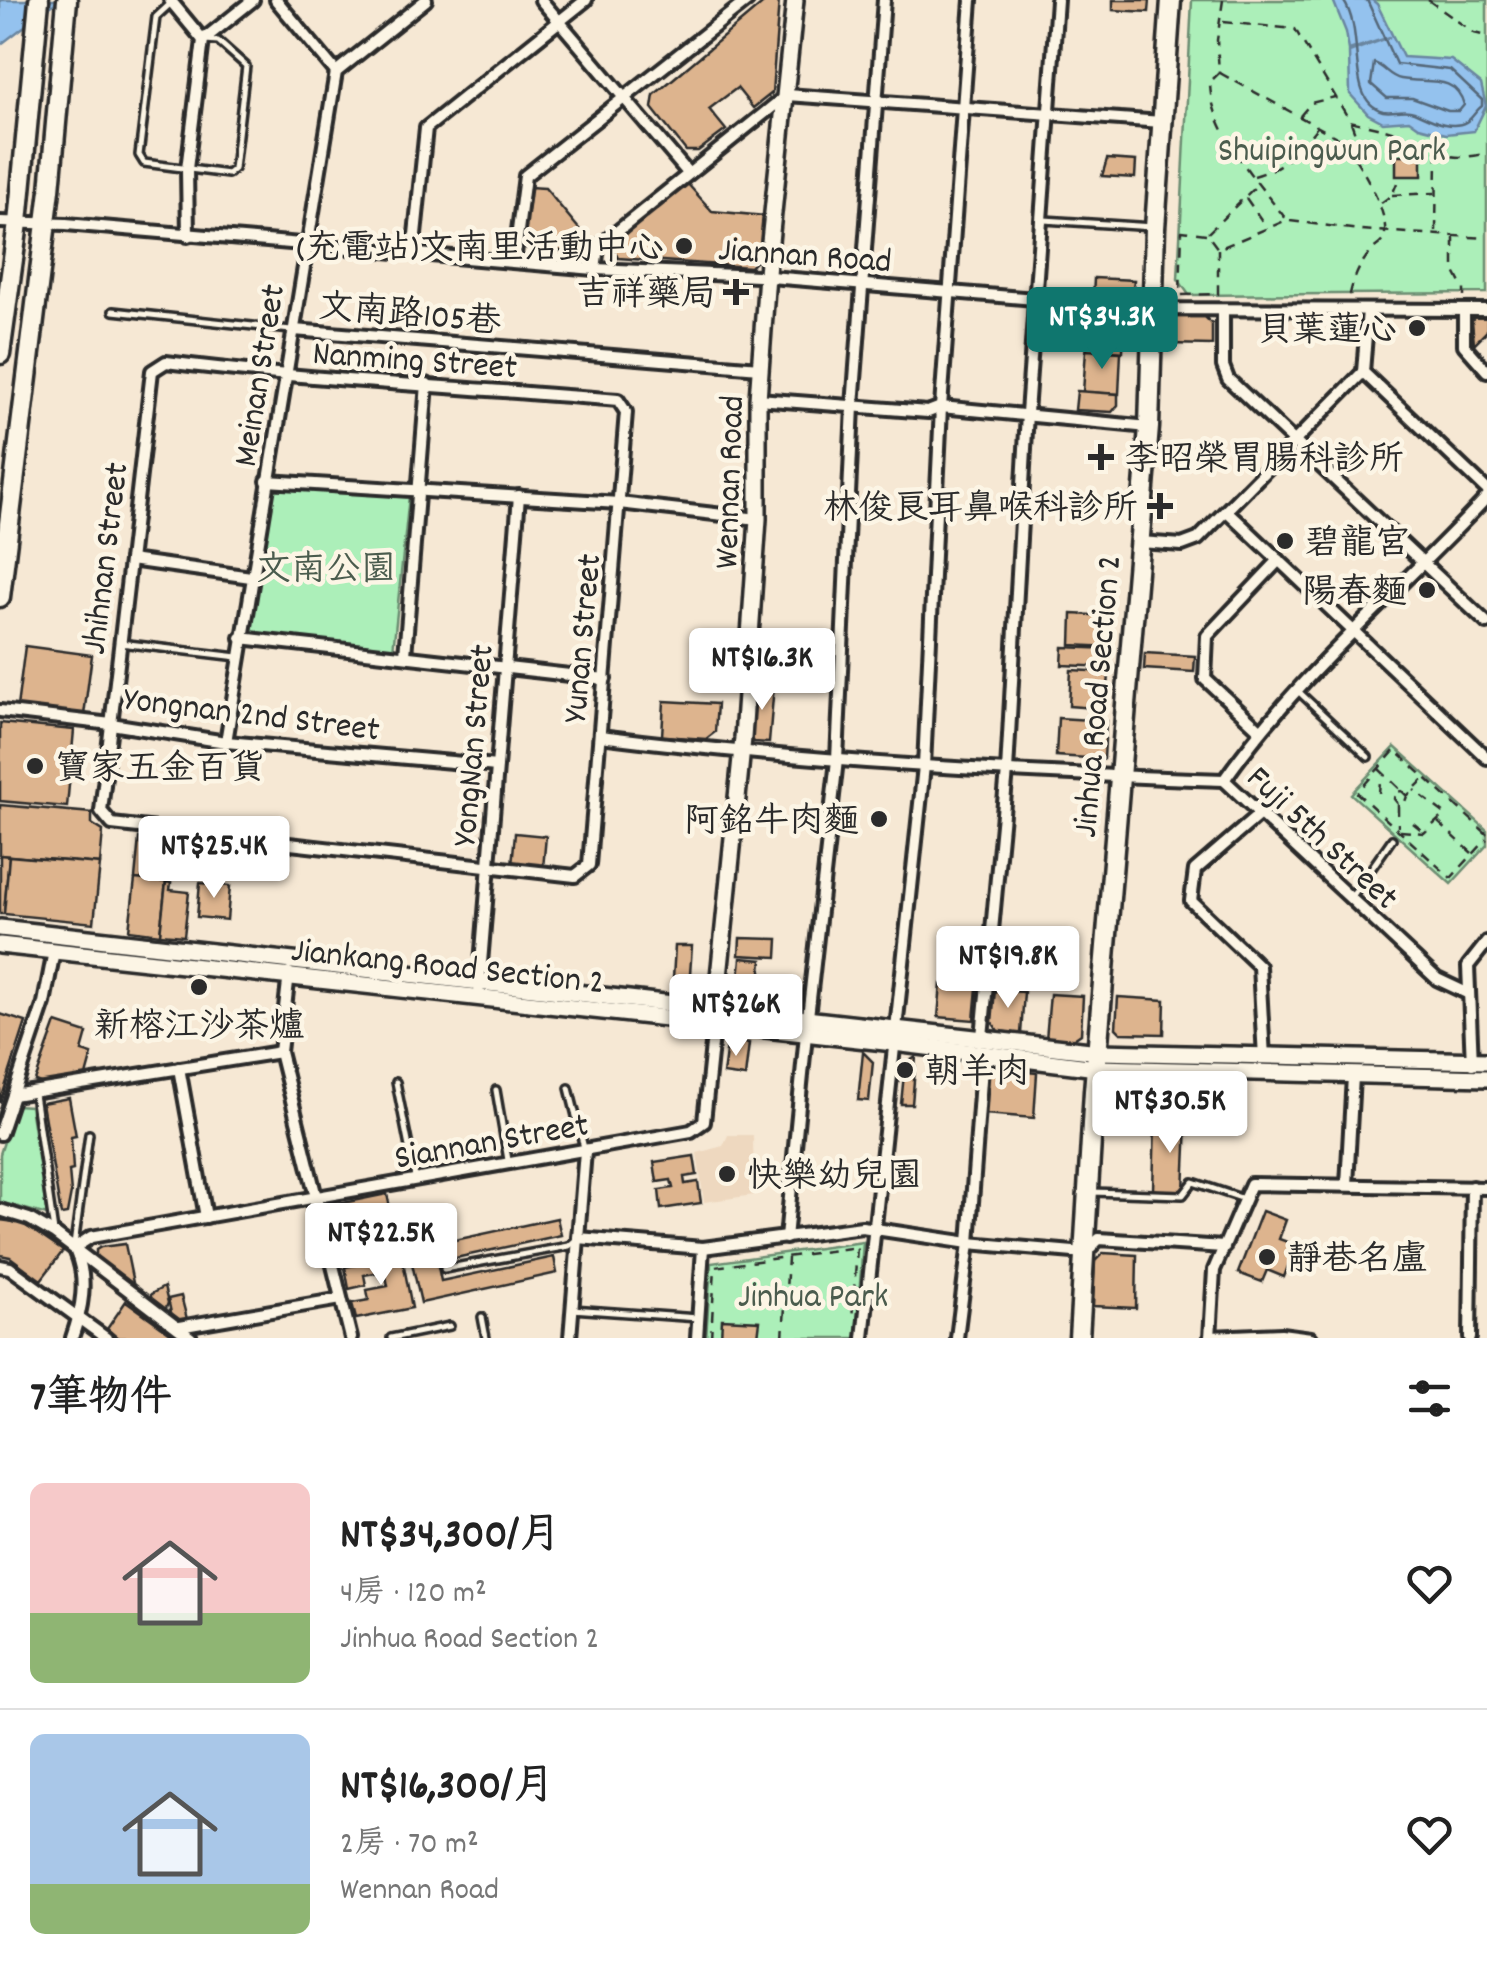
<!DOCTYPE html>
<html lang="zh-TW">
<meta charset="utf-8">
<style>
:root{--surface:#fff;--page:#f2f2f2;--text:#222;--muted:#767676;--line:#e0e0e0;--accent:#0f766e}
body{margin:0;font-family:Dekko,"LXGW WenKai TC",sans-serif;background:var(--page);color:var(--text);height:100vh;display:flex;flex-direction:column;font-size:38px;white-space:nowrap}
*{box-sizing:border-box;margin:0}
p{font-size:32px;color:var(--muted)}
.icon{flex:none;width:55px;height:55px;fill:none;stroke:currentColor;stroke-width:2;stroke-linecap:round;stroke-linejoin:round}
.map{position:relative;height:1338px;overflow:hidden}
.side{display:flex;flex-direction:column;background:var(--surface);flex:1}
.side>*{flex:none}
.price{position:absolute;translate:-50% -85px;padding:0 22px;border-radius:10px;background:#fff;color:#222;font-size:32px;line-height:65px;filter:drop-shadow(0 2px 5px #0008)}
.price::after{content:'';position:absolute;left:50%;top:60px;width:30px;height:22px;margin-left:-15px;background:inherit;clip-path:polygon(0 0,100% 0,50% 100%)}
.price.selected{background:var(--accent);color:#fff}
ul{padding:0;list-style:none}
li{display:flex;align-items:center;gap:30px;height:250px;padding:0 30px}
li+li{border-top:2px solid var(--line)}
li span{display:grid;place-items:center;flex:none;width:280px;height:200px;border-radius:15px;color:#555}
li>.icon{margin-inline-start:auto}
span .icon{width:120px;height:120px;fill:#fffc;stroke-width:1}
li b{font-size:42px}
h2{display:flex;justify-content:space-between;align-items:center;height:120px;padding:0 30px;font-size:42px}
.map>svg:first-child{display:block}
.built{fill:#eed8bf}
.green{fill:#acefb9;stroke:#6c8d72;stroke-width:2.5}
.water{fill:#94c2ee;stroke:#6a86a0;stroke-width:2.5}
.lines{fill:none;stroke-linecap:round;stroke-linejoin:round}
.shore{stroke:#556779;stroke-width:2.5}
.building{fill:#ddb48e;stroke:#2b2b2b;stroke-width:2.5}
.lane-casing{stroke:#2b2b2b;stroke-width:12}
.street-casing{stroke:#2b2b2b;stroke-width:18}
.secondary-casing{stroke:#2b2b2b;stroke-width:22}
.primary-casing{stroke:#2b2b2b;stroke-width:25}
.path{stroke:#2b2b2b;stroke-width:2.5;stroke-dasharray:10 8;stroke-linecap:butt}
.lane{stroke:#fcf5e5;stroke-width:5}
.street{stroke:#fcf5e5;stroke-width:10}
.secondary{stroke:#fcf5e5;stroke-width:15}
.primary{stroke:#fcf5e5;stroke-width:18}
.poi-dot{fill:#2b2b2b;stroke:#fcf5e5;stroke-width:4}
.labels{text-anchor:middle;stroke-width:9;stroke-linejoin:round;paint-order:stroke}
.park-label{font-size:35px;fill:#4b5c4e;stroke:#fcf5e5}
.poi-label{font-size:35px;fill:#2b2b2b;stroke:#fcf5e5;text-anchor:end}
.street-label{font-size:35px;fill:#2b2b2b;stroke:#fcf5e5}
</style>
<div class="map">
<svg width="1487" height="1338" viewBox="0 0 1487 1338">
<rect width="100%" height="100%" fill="#f6e8d4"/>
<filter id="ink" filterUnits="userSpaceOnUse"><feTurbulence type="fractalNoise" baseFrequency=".01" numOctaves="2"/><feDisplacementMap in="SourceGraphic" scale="20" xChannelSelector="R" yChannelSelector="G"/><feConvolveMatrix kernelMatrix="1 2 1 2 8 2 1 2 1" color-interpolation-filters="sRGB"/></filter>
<g filter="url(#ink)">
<polygon class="built" points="728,1135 753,1135 754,1195 704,1202 697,1153 723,1146"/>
<g class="green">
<polygon points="1192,0 1487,0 1487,293 1189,295 1178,279"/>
<polygon points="265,488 409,496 393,651 238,632"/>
<polygon points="1395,747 1487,830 1487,845 1451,884 1351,794"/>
<polygon points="16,1105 30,1106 47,1215 0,1202 0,1154"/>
<polygon points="863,1242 856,1338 706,1338 711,1263"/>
</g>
<g class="water">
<polygon points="0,0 59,0 0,45"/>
<polygon points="1333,0 1372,0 1377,4 1403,57 1451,60 1481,84 1486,106 1474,131 1446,134 1419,127 1409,120 1383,122 1368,114 1350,94 1349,52 1390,37 1349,50 1346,32"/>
</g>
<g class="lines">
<g class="shore">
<path d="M1343,0C1367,34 1344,100 1383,111C1393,113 1404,108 1414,112C1428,118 1450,131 1466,122C1472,119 1476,110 1482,106V100L1450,70L1396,64L1367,0"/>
<path d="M1374,63C1384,66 1389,77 1401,79C1425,84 1456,73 1464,105L1459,111H1448L1412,98H1387L1371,84Z"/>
</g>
</g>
<g class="building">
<polygon points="767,0 779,0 772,93 753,108 737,88 709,109 726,130 698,151 686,151 652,108 654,95"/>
<polygon points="1113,0 1150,0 1149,12 1113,10"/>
<rect x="1396" y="155" width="26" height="21"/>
<polygon points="1107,159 1136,161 1135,178 1102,176"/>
<polygon points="686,182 712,211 764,216 762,255 750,267 618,258 610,242"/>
<polygon points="529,187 545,188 590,242 575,252 526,248 521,242"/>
<polygon points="1094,278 1134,280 1132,296 1125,301 1093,299"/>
<polygon points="1089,310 1118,312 1124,320 1123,352 1087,349"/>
<polygon points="1478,313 1487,313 1487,331 1474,344 1472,320"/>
<polygon points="1176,317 1205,317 1212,324 1212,345 1169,344 1170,324"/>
<polygon points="1086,350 1121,352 1119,394 1083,392"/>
<polygon points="1077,391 1118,394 1118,405 1112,412 1075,410"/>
<polygon points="1072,614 1112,616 1111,647 1071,645"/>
<polygon points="25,646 92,655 84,715 17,707"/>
<polygon points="1063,647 1111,649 1110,667 1062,665"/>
<polygon points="1145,653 1195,656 1194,672 1144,669"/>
<polygon points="1071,670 1109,672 1107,709 1069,706"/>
<polygon points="754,683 774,685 769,743 754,742 750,736"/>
<polygon points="664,701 717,704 715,732 706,739 662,736"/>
<polygon points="1058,718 1106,721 1104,759 1056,756"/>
<polygon points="0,723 74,730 67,807 0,801"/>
<polygon points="0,805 92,813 92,824 103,831 100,864 0,855"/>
<polygon points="515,833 546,836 543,868 512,865"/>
<polygon points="139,838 182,843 181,854 169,853 166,882 135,879"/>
<polygon points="0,855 9,856 4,914 0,914"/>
<polygon points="9,856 100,864 94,923 4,914"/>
<polygon points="135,879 166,882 160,934 129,930"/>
<polygon points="166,882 171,883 170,890 189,892 184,936 160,934"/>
<polygon points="200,883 230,886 227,920 197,917"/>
<polygon points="740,938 778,939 777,957 739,955"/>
<polygon points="675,946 692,946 689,988 679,996 672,995"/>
<polygon points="741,958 762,960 759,994 745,993 738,988"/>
<polygon points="941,984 977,988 974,1020 938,1017"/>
<polygon points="995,990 1024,992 1021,1034 998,1031 992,1022"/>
<polygon points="1050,994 1083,996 1081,1034 1071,1041 1046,1039"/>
<polygon points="1118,997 1165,1000 1164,1034 1121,1033 1116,1028"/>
<polygon points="0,1014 26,1022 0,1103"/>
<polygon points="56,1023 87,1033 82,1051 92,1054 86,1076 46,1085 35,1081"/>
<polygon points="735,1041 749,1043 745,1077 723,1074 727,1045"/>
<polygon points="863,1052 873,1062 869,1101 858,1100"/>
<polygon points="916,1057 912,1104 901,1104 905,1064"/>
<polygon points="996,1069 1037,1073 1034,1118 985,1114 988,1076"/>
<polygon points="69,1098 76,1136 71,1137 73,1170 69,1171 71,1193 67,1214 61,1215 42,1103"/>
<polygon points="1155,1122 1187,1123 1184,1191 1153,1190"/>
<polygon points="694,1156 697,1175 684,1177 685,1184 698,1182 701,1203 661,1209 659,1190 673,1188 671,1180 657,1182 654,1162"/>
<polygon points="387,1194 399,1248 343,1258 333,1212 338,1204"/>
<polygon points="1262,1211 1286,1220 1279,1239 1296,1245 1284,1277 1267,1270 1262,1282 1238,1273"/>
<polygon points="557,1218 561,1235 437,1262 441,1281 554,1257 557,1273 421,1303 409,1250"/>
<polygon points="0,1220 22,1223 63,1251 41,1280 10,1257 0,1255"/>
<polygon points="125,1244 133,1283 133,1287 96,1259 96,1250 101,1247"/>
<polygon points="1103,1253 1137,1255 1136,1308 1093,1306 1095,1261"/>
<polygon points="402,1256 412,1308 356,1319 352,1303 369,1300 367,1290 388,1286 385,1271 364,1275 366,1285 349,1289 345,1267"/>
<polygon points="164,1287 168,1303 165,1311 151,1302 151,1294"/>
<polygon points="181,1296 187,1319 173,1322 168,1299"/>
<polygon points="126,1301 176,1337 177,1338 118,1338 107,1329"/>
<polygon points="722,1319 760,1321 758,1337 760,1338 721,1338"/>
</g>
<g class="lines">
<defs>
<g id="lane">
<polyline points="170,4 156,17 139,155 144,163 228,174 234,169 246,66 218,41 205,40"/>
<polyline points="1044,220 1153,227"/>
<polyline points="113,311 291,330"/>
<polyline points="120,643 238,657"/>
<polyline points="1297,690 1368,757"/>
<polyline points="1351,898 1392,839"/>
<polyline points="396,1082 415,1177"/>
<polyline points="569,1088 584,1148"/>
<polyline points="496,1090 508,1160"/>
<polyline points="34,1094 54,1232"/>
<polyline points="1092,1192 1183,1195 1193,1182 1244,1199"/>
<polyline points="74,1245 89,1134"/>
<polyline points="444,1269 569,1246 577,1239"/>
<polyline points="572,1309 698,1318"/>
<polyline points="482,1317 486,1338"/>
<polyline points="391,1338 450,1326"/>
</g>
<g id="street">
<polyline points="170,0 203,40"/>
<polyline points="276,0 336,72"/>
<polyline points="541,0 688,173"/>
<polyline points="0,222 66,224 595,269 758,276 1035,299 1128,309 1487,310"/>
<polyline points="188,236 187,169 203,40 253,0"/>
<polyline points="413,254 426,128 586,0"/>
<polyline points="514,262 525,176 748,0"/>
<polyline points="595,269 598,247 787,95 1162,122"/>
<polyline points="1223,310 1223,366 1228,379 1487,623"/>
<polyline points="1368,310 1363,372 1487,490"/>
<polyline points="1464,310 1464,345 1487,371"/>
<polyline points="294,330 760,368"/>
<path d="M166,362C316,381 467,387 618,400L626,412L589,865L575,876L112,824L101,811L152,371Z"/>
<polyline points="758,399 928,412 941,407 1149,427"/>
<polyline points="267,481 619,503 758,519"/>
<polyline points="1227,511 1487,758"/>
<polyline points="1140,542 1182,545 1198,539 1363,372"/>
<polyline points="130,560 251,577"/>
<polyline points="241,638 605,679"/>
<polyline points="405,655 427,384"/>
<polyline points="0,711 111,724 226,742 497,766"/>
<polyline points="1259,729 1205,679 1207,636 1279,560"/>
<path d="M600,736C807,762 1015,773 1224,780L1437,979L1469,994"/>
<polyline points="226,742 336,72 426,0"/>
<path d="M1224,780C1298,674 1399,592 1487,497"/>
<polyline points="1261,813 1195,870 1191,901 1259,966 1264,1058"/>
<polyline points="289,973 280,1052 351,1338"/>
<polyline points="479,988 519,496"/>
<polyline points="808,1017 837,760 853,406 884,0"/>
<polyline points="982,1037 1007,771 1027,413 1057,0"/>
<polyline points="1472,1064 1468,966 1487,942"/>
<polyline points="179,1068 206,1217"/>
<polyline points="13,1095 280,1052"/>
<polyline points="0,1134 44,1003 54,951"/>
<polyline points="1347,1185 1353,1076"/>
<polyline points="0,1210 29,1219 55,1234 191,1338"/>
<polyline points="578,1238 703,1248 862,1227 969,1243 1085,1253 1099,1239 1224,1247"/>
<polyline points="786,1238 806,1034"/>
<polyline points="74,1248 91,1237 691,1131 704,1122 714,1025"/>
<polyline points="0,1266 10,1268 106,1338"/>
<polyline points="179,1327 341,1299"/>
<polyline points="1210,1337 1281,1334 1311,1338"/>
<path d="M72,1338C82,1309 88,1280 76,1252"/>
<polyline points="570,1338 585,1151"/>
<polyline points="697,1338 703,1248"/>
<polyline points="863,1338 924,766 941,407 971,0"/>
<polyline points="957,1338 969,1243 983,1053"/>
<polyline points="1210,1338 1214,1270 1251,1184 1487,1188"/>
<polyline points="1470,1338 1472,1187"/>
</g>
<g id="secondary">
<polyline points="0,928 1099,1052 1487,1061"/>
<polyline points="0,945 894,1043 1097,1068 1487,1078"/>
<polyline points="715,1017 743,738 758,519 758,399 768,261 795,0"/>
</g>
<g id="primary">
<polyline points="0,354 18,223 39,0"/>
<polyline points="0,597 50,190 67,0"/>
<polyline points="1079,1338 1094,1091 1149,427 1155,228 1171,0"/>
</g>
</defs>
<use href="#lane" class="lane-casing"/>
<use href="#street" class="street-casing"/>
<use href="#secondary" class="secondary-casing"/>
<use href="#primary" class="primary-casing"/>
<g class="path">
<path d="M1223,0L1217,40L1219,73L1210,82C1210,130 1258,184 1287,220L1218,249L1207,234L1258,184"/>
<polyline points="1428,0 1474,33 1487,36"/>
<path d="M1223,22L1295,29L1350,121C1365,125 1382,127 1397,133C1437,147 1440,165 1487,153"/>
<path d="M1220,73L1340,139C1355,154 1395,219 1383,240C1380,245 1375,247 1371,251C1360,264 1354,277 1350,294L1355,299"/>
<polyline points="1300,116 1311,103 1335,97"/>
<polyline points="1351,122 1356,136 1352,147"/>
<path d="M1254,176C1284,168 1299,150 1317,127"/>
<polyline points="1392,195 1435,193"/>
<polyline points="1246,198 1267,228"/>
<polyline points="1381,203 1392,195 1397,183"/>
<polyline points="1290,221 1360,230 1487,238"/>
<polyline points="1436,232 1437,155"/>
<polyline points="1206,234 1182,231 1180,295 1218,294 1218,249"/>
<polyline points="1454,238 1454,270 1464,289 1464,297"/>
<polyline points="1379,769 1402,791"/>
<polyline points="1379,793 1380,781 1384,775"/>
<polyline points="1407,796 1402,791 1395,792 1394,799 1398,804 1405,802 1407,796 1425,778"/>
<polyline points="1398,805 1398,827"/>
<polyline points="1438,822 1472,853"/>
<polyline points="1413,823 1424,832"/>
<polyline points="1400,831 1424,833 1445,814 1414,790"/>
<polyline points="1487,834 1395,750 1357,793 1451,878 1487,839"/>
<polyline points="711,1338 715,1267 857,1247 852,1320"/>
<polyline points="783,1338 788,1258"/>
</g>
<use href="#lane" class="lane"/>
<use href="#street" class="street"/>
<use href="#secondary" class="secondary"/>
<use href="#primary" class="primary"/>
</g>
</g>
<g class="poi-dot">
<circle cx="684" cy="246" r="10"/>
<path d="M731 277h10v10h10v10h-10v10h-10v-10h-10v-10h10z"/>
<circle cx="1417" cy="328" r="10"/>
<path d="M1096 442h10v10h10v10h-10v10h-10v-10h-10v-10h10z"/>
<path d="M1155 491h10v10h10v10h-10v10h-10v-10h-10v-10h10z"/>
<circle cx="1285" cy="541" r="10"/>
<circle cx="1427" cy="590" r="10"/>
<circle cx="35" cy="766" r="10"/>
<circle cx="879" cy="819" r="10"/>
<circle cx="199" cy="987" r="10"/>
<circle cx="905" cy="1070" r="10"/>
<circle cx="727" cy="1174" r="10"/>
<circle cx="1267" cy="1257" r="10"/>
</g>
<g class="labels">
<g class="park-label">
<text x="1332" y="160">Shuipingwun Park</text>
<text x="326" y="579">文南公園</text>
<text x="813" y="1306">Jinhua Park</text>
</g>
<g class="poi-label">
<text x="664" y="258">(充電站)文南里活動中心</text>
<text x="716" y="304">吉祥藥局</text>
<text x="1397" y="340">貝葉蓮心</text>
<text x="1124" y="469" text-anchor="start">李昭榮胃腸科診所</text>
<text x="1138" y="518">林俊良耳鼻喉科診所</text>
<text x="1305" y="553" text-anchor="start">碧龍宮</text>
<text x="1407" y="602">陽春麵</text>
<text x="55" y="778" text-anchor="start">寶家五金百貨</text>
<text x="859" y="831">阿銘牛肉麵</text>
<text x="199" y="1036" text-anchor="middle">新榕江沙茶爐</text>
<text x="925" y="1082" text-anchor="start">朝羊肉</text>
<text x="747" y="1186" text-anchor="start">快樂幼兒園</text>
<text x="1287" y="1269" text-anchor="start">靜巷名盧</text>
</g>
<g class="street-label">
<text transform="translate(805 253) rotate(4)" y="12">Jiannan Road</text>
<text transform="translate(410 312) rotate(5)" y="12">文南路105巷</text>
<text transform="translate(415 358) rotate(4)" y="12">Nanming Street</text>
<text transform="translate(257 375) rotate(-81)" y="12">Meinan Street</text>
<text transform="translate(727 482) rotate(-88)" y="12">Wennan Road</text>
<text transform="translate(103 558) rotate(-83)" y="12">Jhihnan Street</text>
<text transform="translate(580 638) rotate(-85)" y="12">Yunan Street</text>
<text transform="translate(1095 696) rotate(-85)" y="12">Jinhua Road Section 2</text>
<text transform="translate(252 712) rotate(7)" y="12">Yongnan 2nd Street</text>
<text transform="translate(471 745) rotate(-85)" y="12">YongNan Street</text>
<text transform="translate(1324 836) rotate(43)" y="12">Fuji 5th Street</text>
<text transform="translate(448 964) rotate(6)" y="12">Jiankang Road Section 2</text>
<text transform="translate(491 1139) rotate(-10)" y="12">Siannan Street</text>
</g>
</g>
</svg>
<b class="price selected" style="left:1102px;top:372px">NT$34.3K</b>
<b class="price" style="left:762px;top:713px">NT$16.3K</b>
<b class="price" style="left:214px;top:901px">NT$25.4K</b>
<b class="price" style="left:1008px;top:1011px">NT$19.8K</b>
<b class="price" style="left:736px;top:1059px">NT$26K</b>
<b class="price" style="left:1170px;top:1156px">NT$30.5K</b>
<b class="price" style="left:381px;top:1288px">NT$22.5K</b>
</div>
<section class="side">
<h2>7筆物件<svg class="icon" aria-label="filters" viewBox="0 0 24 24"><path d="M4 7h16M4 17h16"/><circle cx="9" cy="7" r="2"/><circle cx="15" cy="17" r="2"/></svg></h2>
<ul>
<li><span style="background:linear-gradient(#f6c9c9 65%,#8fb573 0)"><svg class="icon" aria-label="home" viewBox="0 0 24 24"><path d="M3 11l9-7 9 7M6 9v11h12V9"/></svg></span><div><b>NT$34,300/月</b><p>4房 · 120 m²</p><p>Jinhua Road Section 2</p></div><svg class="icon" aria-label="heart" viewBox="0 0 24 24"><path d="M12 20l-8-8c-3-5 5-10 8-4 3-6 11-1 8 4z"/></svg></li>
<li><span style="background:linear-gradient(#a9c7e8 75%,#8fb573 0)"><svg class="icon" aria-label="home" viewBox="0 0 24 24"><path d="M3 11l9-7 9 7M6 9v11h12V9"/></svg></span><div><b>NT$16,300/月</b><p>2房 · 70 m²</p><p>Wennan Road</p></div><svg class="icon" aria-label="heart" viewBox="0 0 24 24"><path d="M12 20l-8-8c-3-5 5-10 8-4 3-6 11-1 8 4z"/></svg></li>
</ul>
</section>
